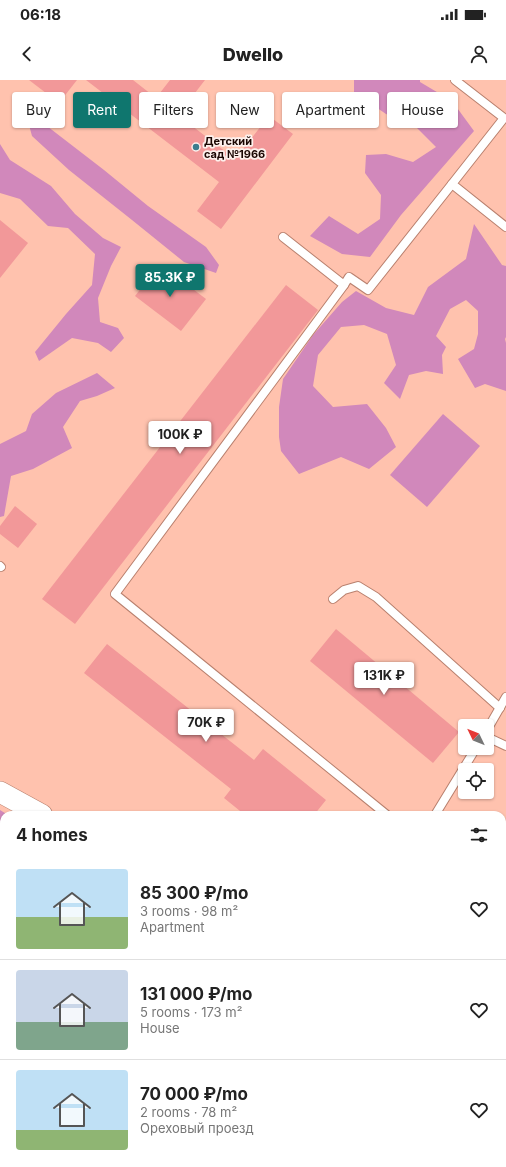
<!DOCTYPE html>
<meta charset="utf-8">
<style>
:root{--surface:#fff;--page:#f2f2f2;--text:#222;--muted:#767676;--line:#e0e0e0;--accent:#0f766e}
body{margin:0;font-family:Inter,sans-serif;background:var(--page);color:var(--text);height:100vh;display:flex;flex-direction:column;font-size:15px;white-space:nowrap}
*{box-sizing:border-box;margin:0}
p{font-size:13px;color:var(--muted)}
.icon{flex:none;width:22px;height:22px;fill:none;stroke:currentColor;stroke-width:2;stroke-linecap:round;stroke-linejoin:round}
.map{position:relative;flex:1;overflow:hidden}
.side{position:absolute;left:0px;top:731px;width:506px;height:356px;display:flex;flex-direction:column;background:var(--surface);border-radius:12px 12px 0 0;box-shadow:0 1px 3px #0004}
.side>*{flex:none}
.top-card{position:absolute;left:12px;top:12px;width:482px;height:36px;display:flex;gap:8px}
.needle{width:26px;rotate:313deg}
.fabs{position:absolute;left:458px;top:639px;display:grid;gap:8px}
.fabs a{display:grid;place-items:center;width:36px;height:36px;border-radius:4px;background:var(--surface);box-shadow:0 1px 3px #0004;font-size:20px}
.price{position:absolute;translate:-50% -34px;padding:0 9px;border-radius:4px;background:#fff;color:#222;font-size:13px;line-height:26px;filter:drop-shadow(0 1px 2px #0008)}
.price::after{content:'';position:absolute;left:50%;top:24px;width:12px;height:9px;margin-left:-6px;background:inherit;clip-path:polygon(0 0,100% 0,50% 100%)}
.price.on{background:var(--accent);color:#fff}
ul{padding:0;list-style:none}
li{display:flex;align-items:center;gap:12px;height:100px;padding:0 16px}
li+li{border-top:1px solid var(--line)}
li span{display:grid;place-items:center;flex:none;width:112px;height:80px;border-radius:4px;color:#555}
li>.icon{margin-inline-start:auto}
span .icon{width:48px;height:48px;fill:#fffc;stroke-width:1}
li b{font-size:17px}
h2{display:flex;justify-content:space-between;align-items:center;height:48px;padding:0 16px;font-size:17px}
.chip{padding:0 14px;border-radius:4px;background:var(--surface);box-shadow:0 1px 3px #0004;font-size:14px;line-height:36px}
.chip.on{background:var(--accent);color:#fff}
.status{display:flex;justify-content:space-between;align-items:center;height:28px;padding:0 20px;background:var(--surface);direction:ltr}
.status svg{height:11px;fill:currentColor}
header{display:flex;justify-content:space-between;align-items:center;height:52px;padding:0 16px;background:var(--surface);font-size:18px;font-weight:800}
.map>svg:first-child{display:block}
.green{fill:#d188bb}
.building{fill:#f29899}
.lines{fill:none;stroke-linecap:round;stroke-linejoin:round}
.service-casing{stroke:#b9806e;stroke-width:10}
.tertiary-casing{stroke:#b9806e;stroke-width:22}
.service{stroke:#fff;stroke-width:8}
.tertiary{stroke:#fff;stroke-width:21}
.poi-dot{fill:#3b7c8e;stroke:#fdf0ec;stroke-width:1.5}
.labels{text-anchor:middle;stroke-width:3.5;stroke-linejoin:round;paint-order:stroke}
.poi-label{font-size:11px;font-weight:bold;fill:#1a0602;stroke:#fdf0ec;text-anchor:start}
</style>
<div class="status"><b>06:18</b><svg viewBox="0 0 49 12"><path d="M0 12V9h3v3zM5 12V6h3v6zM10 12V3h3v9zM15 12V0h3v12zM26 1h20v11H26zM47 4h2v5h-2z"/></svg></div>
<header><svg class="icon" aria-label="back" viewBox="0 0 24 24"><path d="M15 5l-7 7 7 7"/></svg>Dwello<svg class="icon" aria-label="person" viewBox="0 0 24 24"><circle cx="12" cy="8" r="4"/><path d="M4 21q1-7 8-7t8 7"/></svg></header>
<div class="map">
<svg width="506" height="1087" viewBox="0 0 506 1087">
<rect width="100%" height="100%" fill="#ffc2ae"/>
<g class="green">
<polygon points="354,0 420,0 420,2 452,21 474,51 401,135 370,177 342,174 310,156 329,136 358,154 380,139 381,115 365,93 366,75 386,74 413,82 436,67 414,45 386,34 354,12"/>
<polygon points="43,43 104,90 148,126 206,167 219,185 216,193 184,182 132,140 69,90 32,56 29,45"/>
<polygon points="0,64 10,80 51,106 75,134 103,158 121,167 111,186 98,218 100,242 118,248 124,258 111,272 98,263 72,258 39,281 35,272 66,234 92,205 95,174 68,148 48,146 20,119 0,113"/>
<polygon points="474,144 502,185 506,186 506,257 505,259 506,263 506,311 485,304 475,308 458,279 474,269 478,254 478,231 466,220 450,229 436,256 446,267 442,275 443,294 426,291 409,295 400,319 384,303 396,285 387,254 364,245 341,247 318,275 313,306 333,327 367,324 386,348 396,367 369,389 341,377 299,394 281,371 279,357 279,327 283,299 313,255 342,222 356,211 386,228 414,235 428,207 466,179"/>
<polygon points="97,293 115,308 97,316 80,321 63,347 72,368 33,389 11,396 4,436 0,437 0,364 26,351 32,334 56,313"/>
<polygon points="443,334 480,366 427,427 390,395"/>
<polygon points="0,730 8,735 4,735 4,870 0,877"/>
<polygon points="502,999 506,1001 506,1087 288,1087 290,1083 502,1083"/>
</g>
<g class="building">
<polygon points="29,0 77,0 59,23"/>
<polygon points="86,0 133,0 156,18 170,0 205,0 178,35 235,79 269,36 293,54 221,149 197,131 219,102"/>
<polygon points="0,140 28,163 0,198"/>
<polygon points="160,184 206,219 181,251 135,216"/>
<polygon points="286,205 318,230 75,544 42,519"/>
<polygon points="15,426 37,444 18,468 0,454 0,446"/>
<polygon points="336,549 459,652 433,683 310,581"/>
<polygon points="107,564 254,680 263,669 326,720 314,735 245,735 224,718 231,709 84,593"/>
</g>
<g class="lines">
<defs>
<g id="service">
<polyline points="455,0 504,38 452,104 506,147"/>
<polyline points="283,157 344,205 115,514 387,735"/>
<polyline points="344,205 349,197 368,210 452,104"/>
<polyline points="0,486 1,487"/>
<polyline points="333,519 344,510 358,506 376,517 500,628"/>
<polyline points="487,650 506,617"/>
<polyline points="487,657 506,666"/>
<polyline points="435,735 476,668"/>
</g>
<g id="tertiary">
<polyline points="0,712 42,735"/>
<polyline points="502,967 506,969"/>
<polyline points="0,1020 4,1023"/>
<polyline points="118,1083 126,1087"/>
</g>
</defs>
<use href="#service" class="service-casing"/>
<use href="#tertiary" class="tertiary-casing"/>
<use href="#service" class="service"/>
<use href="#tertiary" class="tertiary"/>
</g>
<circle class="poi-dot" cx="196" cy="67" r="4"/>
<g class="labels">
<g class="poi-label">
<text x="204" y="65">Детский<tspan x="204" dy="13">сад №1966</tspan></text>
</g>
</g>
</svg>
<div class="fabs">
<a><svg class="needle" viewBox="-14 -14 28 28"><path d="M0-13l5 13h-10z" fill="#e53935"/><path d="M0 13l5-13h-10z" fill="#767676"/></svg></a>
<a><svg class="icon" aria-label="locate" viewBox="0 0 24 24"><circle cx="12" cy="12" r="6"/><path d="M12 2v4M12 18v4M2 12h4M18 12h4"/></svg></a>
</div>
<b class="price on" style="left:170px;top:218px">85.3K ₽</b>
<b class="price" style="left:180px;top:375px">100K ₽</b>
<b class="price" style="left:384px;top:616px">131K ₽</b>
<b class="price" style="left:206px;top:663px">70K ₽</b>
<div class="top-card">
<a class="chip">Buy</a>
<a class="chip on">Rent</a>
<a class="chip">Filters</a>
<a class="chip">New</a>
<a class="chip">Apartment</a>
<a class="chip">House</a>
</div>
<section class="side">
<h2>4 homes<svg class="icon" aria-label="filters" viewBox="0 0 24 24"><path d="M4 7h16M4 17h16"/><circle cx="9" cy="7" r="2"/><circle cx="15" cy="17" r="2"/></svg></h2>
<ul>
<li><span style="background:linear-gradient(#bfe0f5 60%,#8fb573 0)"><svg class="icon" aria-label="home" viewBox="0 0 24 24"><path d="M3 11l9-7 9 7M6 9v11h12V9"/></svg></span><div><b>85 300 ₽/mo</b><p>3 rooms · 98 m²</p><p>Apartment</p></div><svg class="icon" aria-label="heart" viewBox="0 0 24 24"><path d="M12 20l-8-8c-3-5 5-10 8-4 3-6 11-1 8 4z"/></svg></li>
<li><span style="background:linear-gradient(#c9d6e8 65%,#7fa58c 0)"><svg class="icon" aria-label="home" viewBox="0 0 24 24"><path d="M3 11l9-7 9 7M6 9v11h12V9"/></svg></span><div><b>131 000 ₽/mo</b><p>5 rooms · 173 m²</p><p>House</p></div><svg class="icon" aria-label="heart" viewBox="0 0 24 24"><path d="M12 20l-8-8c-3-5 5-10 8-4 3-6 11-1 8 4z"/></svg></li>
<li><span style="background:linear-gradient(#bfe0f5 75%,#8fb573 0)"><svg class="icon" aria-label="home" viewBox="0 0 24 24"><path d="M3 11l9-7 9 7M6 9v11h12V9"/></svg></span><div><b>70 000 ₽/mo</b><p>2 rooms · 78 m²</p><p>Ореховый проезд</p></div><svg class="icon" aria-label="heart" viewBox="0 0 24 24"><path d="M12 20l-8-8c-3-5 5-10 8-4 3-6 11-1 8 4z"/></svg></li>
</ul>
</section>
</div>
